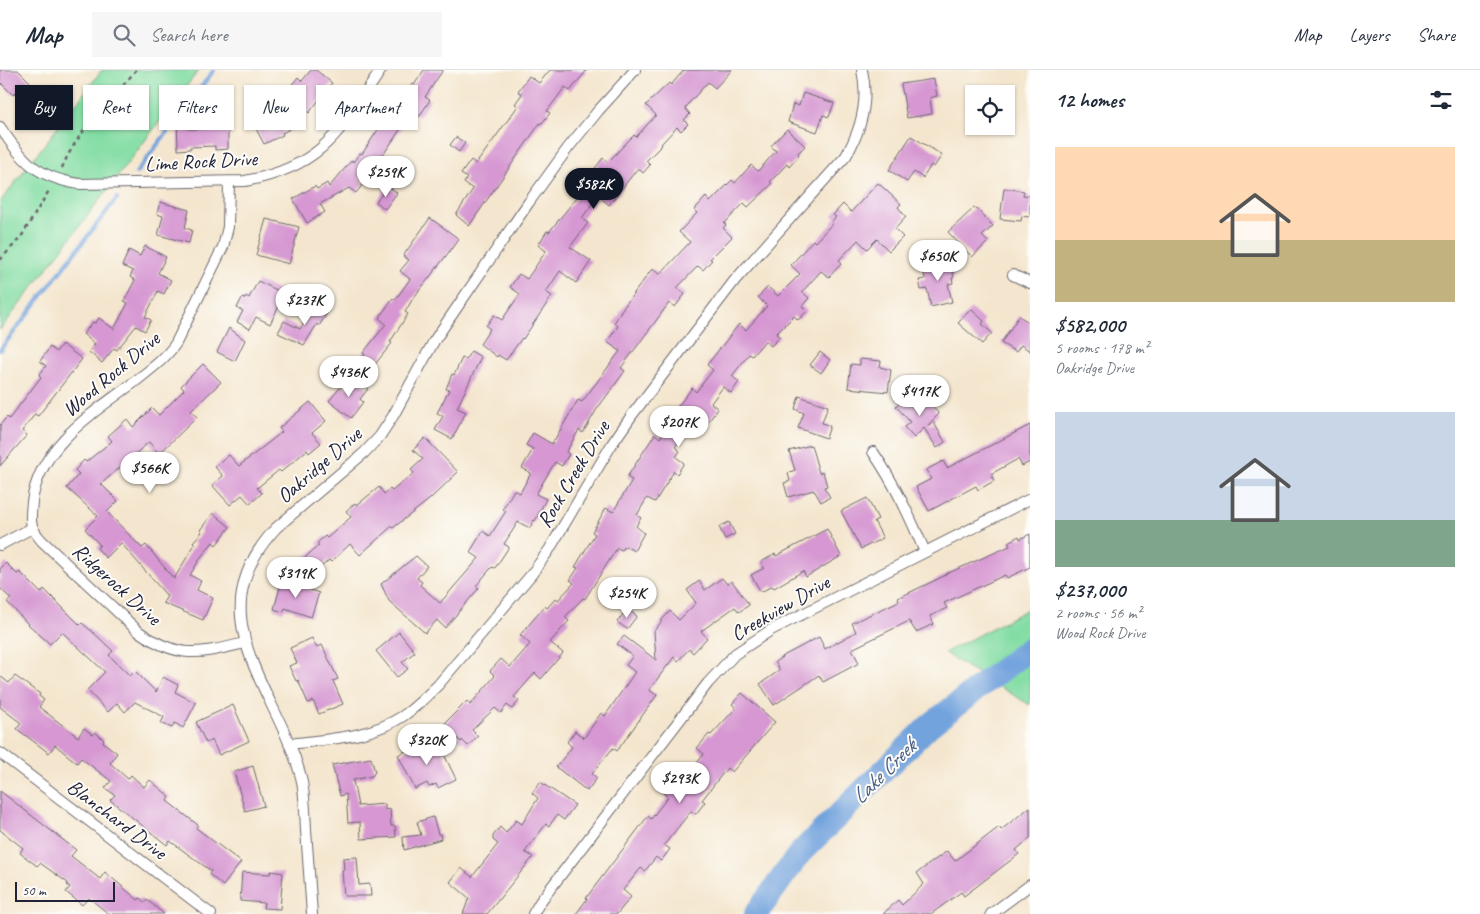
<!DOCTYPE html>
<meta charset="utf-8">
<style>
:root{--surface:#fff;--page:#f6f6f7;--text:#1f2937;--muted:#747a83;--line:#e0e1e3;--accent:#111827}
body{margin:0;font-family:Caveat,sans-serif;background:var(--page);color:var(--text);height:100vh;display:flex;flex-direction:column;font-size:19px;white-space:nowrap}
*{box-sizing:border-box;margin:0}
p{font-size:16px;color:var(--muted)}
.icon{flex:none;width:28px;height:28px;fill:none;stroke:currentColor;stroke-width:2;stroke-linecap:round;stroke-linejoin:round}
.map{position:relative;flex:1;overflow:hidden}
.sheet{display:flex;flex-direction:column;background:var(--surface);width:450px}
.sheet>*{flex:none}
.top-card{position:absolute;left:15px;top:15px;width:475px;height:45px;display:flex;gap:10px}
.buttons{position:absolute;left:965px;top:15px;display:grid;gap:10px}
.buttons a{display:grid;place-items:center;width:50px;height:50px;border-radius:0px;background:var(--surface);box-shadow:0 1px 4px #0004;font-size:25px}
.scale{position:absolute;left:15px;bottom:12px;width:100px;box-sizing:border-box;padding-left:5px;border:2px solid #22223b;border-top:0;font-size:14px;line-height:18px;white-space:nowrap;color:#22223b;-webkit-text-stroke:4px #fdfcf7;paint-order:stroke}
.price{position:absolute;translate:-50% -42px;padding:0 11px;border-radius:18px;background:#fff;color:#222;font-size:16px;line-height:32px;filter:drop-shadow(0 1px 2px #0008)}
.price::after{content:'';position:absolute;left:50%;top:30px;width:15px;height:11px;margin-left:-8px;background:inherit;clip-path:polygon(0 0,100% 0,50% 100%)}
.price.selected{background:var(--accent);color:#fff}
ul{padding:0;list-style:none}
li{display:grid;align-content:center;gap:10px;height:265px;padding:0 25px}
li span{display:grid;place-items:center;height:155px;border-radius:0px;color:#555}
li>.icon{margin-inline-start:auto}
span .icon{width:90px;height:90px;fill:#fffc;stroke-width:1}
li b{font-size:21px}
h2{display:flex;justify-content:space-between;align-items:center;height:60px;padding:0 25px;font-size:21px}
.chip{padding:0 18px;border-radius:0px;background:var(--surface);box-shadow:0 1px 4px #0004;font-size:18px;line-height:45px}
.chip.selected{background:var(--accent);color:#fff}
header{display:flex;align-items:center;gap:30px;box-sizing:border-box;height:70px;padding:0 25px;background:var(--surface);border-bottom:1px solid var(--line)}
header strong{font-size:24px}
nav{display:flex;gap:28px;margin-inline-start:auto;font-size:18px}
.search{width:350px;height:45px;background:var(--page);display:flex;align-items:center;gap:12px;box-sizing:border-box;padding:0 18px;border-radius:0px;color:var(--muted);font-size:19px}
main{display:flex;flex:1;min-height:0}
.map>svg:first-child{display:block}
.green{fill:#82dda3;stroke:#52806f}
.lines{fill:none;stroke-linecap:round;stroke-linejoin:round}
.stream{stroke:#72a3dd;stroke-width:4}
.river{stroke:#72a3dd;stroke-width:24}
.building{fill:#d697d2}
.street-casing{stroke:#6c676e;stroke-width:12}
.path{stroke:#6c676e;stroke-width:2.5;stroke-dasharray:4 4;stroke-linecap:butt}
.street{stroke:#fff;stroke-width:10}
.labels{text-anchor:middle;stroke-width:4;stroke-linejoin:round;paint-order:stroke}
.street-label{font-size:21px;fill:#22223b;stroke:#fdfcf7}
.water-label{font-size:22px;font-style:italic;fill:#465c84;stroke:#fdfcf7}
</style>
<header>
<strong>Map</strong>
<div class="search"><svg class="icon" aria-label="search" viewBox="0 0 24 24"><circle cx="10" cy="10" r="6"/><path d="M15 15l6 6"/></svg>Search here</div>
<nav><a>Map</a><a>Layers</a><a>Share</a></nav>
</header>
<main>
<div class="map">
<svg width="1030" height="844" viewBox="0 0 1030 844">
<rect width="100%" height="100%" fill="#fdfcf7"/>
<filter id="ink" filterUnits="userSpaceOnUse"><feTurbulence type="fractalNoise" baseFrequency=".02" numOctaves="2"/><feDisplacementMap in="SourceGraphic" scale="10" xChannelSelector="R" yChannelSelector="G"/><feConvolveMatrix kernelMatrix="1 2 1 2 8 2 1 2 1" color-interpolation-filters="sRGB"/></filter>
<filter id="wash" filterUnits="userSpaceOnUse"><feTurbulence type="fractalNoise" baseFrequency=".0096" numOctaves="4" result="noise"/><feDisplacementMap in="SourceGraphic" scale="20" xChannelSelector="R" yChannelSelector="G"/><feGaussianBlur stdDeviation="1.12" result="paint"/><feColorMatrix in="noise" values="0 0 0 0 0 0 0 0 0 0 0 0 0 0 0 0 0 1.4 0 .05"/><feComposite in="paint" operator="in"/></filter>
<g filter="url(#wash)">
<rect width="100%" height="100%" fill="#f4e6ce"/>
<g class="green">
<polygon points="102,0 199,0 0,260 0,132"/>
<polygon points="1030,538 1030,635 944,583"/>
</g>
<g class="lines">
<g class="stream">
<polyline points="136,103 214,0"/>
<polyline points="0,280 117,128"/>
</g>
<polyline class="river" points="756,844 800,783 929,656 1030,578"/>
</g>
<g id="blocks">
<g class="building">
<polygon points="0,0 18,0 35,17 39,14 51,26 35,42 15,22 13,25 0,12"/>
<polygon points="311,0 316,0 332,13 309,43 290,27 295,21 290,17 298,7 302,11"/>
<polygon points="424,0 443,0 425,27 430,30 419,47 412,42 383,85 381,84 359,109 364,113 356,123 349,118 320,134 325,142 307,153 293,129 315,116 317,119 327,113 329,117 352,90 353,92 360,83 362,84 381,55 384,57 412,14 414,15"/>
<polygon points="550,0 587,0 570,21 565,17 547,41 550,43 542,53 540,53 469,156 456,145 473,119 464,113 467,108 461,104 471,90 476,94 518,36 515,34 522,24 518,21 529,6 539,13"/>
<polygon points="684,0 732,0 715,18 708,12 689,33 689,34 685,38 690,44 684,50 688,54 681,61 677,57 661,74 662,75 646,91 650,95 643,103 638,98 609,135 598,126 582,148 588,153 570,177 591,191 576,213 560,201 546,222 552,226 523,269 522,268 506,290 498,285 497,287 480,274 490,259 486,256 494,245 502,250 520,224 510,217 519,204 527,209 546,181 538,175 547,161 549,162 586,116 583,114 603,88 608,92 634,65 636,67 656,45 646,35 669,13 671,15"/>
<polygon points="934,9 937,26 930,28 932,44 907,48 901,14"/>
<polygon points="803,23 834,33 829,47 823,45 817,62 788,52 793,34 799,36"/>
<polygon points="270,34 276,45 282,37 292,58 282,63 283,65 264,74 255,57 260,54 254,42"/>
<polygon points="177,48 188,59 206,59 206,52 222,51 222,59 228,59 228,79 215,80 215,76 190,77 190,79 178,80"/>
<polygon points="787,59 805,76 798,83 799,86 789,97 787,94 770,112 772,114 748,137 744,133 724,154 726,155 723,158 732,167 710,189 712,190 703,200 698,196 677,218 685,224 675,237 669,233 621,298 625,301 597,339 583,363 579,360 566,382 569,384 562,396 555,392 536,424 546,429 535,451 534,450 530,458 518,452 504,474 509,477 495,498 492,497 476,516 479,518 445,558 437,550 425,563 389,531 381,514 416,486 427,496 417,508 422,512 420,515 440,533 479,488 470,482 483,461 490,466 506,441 503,439 514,420 520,423 531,403 522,398 533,379 526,375 533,363 552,374 578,330 582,332 620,281 607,272 618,256 614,253 621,242 620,242 652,199 660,204 690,172 679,162 697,143 694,140 706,127 710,132 732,110 735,113 751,95 758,101 776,81 771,76"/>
<polygon points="911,66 942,85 934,97 931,95 923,108 914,102 907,112 889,100"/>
<polygon points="456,67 465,73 459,82 450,75"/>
<polygon points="878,113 901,134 898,137 906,147 895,159 903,167 889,181 877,169 867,179 858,170 839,190 842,193 829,207 821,201 802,222 809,228 802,236 807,241 798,250 794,246 776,264 780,267 771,276 765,271 752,286 749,284 732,306 739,312 731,323 723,317 711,333 718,339 698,365 688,357 675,377 680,381 676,387 684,393 677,404 674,401 655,432 647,428 637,445 641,448 636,456 644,463 634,481 625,476 622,480 617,478 585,529 583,528 565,547 569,551 550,572 563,583 541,609 535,603 514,627 519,631 512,639 507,635 501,643 495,638 472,660 478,666 468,676 462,670 461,672 443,655 467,631 470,635 495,606 490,601 501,589 510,597 530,574 520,565 545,536 547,538 556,528 558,530 574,513 570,510 578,498 575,497 595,464 592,462 606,438 613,442 632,410 627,407 655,364 660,368 674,347 671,345 692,318 696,322 713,300 707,295 739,254 746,260 767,236 758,227 768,217 778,226 800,204 791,195 813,170 815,172 833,153 831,152 836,147 833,145 843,134 851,142"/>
<polygon points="388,116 397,123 385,139 376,132"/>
<polygon points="1004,118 1024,121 1023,125 1030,126 1030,145 1028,147 1022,146 1021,151 1000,149"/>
<polygon points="160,132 189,140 185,158 192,160 189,173 158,165 163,146 157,144"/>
<polygon points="975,137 993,156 982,166 988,172 972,187 948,162"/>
<polygon points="430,148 459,169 412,230 405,242 408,244 390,272 392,273 368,303 357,294 365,285 363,283 386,254 379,248 393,228 395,230 410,209 400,201 409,190 403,186"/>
<polygon points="266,149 299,157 289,194 256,185"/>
<polygon points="145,176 166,187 158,203 171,210 164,224 158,221 145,247 151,250 145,261 136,256 117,280 114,278 102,293 89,282 95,274 83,264 93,252 95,253 99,248 114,259 128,233 124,231 135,210 130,207 133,201 122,196 129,180 140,186"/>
<polygon points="949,186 954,207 952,208 953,213 948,214 952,232 931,237 927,219 921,220 919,210 925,209 923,198 936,195 934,190"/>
<polygon points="258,211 285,224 270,254 256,247 250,259 237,252 243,241 237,238 242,228 245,229 246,226 249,228"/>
<polygon points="317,233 329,240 319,256 317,254 304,275 278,263 284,251 300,259"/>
<polygon points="971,239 984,251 982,254 992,263 982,274 958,253"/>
<polygon points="1019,246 1030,253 1030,281 1021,275 1016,282 1001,273"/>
<polygon points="229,258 245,270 235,291 217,282"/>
<polygon points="62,274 82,289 38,346 35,344 22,361 27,365 0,396 0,355 7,347 9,349 41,307 39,305 46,296 40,291 50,277 56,282"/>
<polygon points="471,281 481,287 457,338 466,342 452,369 435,360 443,346 437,343 449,320 446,319 452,304 454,305 462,288 466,289"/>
<polygon points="820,282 830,290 821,303 810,295"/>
<polygon points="860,289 881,291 880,297 891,300 888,322 848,318 851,294 860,295"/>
<polygon points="203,294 221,312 191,341 197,347 159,384 149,372 101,414 118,431 107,442 142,478 146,475 174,509 195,474 193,472 202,462 200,460 213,443 230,457 216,475 213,472 201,487 190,505 201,511 197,520 213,528 203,550 163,533 167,526 121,473 106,488 97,478 100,475 85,459 98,446 67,418 79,404 75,400 84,390 86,392 112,371 108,366 127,349 133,357 152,338 159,345 184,320 181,316"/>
<polygon points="355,309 368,319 360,329 363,332 351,348 329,331 342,315 347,319"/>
<polygon points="916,318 939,344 927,356 934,353 945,372 937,378 924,358 914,368 904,357 910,352 896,336"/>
<polygon points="799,326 828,336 822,353 830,356 826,368 798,358 804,343 795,339"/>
<polygon points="310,332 326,351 312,363 321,373 309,383 307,380 281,402 279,400 257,418 262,423 250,434 242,425 230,435 212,415 223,406 215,397 229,385 239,396 282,362 279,358"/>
<polygon points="1030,355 1030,392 1022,396 1018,389 991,404 994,411 978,420 976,416 929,441 916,417 931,409 926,400 943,391 947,398"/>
<polygon points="425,368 458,402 430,429 393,458 392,456 360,485 350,474 331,492 329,490 312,505 300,492 319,475 317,473 325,466 327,468 351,447 346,441 355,433 357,435 379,417 384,424 390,419 392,421 414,403 411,400 423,389 413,380"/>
<polygon points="811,375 819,403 823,402 827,416 824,417 830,427 821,432 814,420 788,427 784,413 790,411 788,403 795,400 789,381"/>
<polygon points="867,428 878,449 874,451 883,468 861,479 841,441"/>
<polygon points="729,452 735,464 725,469 719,457"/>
<polygon points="827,459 841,486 806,507 803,501 774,518 772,516 761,522 751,505 764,498 761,492 775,484 776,486"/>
<polygon points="1030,464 1030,497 1007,508 1005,505 944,533 947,538 930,546 934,554 916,562 909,551 852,579 859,593 823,612 819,605 774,635 760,614 780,600 775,592 785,585 819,567 825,579 856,562 852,553 899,531 898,528 946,505 946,504 1010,476 1008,472 1019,466 1020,469"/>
<polygon points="6,493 17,504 20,502 41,523 44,519 80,555 82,553 95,564 113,581 109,585 130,606 135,601 156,622 163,607 178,615 175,622 196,633 183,658 175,653 172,658 161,653 164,647 135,632 125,642 117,633 108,642 87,620 105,602 62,562 50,574 30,556 7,532 11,529 0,518 0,499"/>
<polygon points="722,508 727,514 732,511 749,535 739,542 735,537 701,561 707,568 693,583 689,579 678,591 674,587 649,620 657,625 617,681 613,678 592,704 597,708 587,721 556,697 572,677 567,672 575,661 584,668 601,643 605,646 635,602 626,595 633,586 617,574 624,566 656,590 654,561 662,551 661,551 670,541 679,550 696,533 687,520 699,511 705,520"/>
<polygon points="282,510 319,523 311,547 285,538 283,542 274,539"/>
<polygon points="627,539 637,546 627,559 617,552"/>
<polygon points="399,562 415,582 402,592 408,599 397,607 376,581"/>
<polygon points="312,568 316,577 322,575 338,609 333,611 343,634 319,644 313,631 308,633 298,610 296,611 289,596 297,593 290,578"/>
<polygon points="0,606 9,613 15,606 40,624 39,626 44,630 39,637 78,667 84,658 93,665 95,662 100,666 104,670 103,672 117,683 110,693 128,709 131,705 144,717 150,710 170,727 167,731 198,755 196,758 241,792 223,816 209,804 211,801 170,771 167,775 110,730 115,725 105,718 111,711 81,688 77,693 55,675 49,683 17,659 21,653 0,637"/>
<polygon points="742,623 775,652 732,702 727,698 702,730 705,732 696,744 691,741 664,775 670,779 661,791 656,787 645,801 641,798 623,820 631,827 617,844 576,844 587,829 586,828 648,746 651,749 668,727 662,722 674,706 682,712 704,684 697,678 709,664 711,665 736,638 732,634"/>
<polygon points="233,635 249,671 219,685 212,670 206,673 196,652"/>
<polygon points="437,670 456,709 438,718 436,714 429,717 427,713 415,719 398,685 413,677 414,679"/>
<polygon points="371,688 375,702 372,706 353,710 358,736 385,734 385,740 390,739 391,756 395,756 396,767 361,769 360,752 348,753 346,724 340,726 332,695"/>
<polygon points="253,696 264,736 245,741 234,702"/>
<polygon points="540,712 575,735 564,750 557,745 549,756 546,754 525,782 533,787 487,844 463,844 469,828 450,812 461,798 472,807 498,774 493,770 493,766 500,757 506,763 516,750 522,754 538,728 532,723"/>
<polygon points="0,721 76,780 71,786 100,809 105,802 138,830 140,828 145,833 147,830 164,844 109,844 89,828 82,835 66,822 70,817 67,815 68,813 40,793 37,796 20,783 23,778 0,760"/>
<polygon points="1030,737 1030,768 1016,780 1019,784 964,826 961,822 931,844 883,844 898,830 902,835 924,814 917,803 947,781 955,791 999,757 1001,760"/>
<polygon points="433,747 438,764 440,764 441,769 404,780 403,767 421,765 417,752"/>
<polygon points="357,787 359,815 370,814 371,826 344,826 342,800 344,800 343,788"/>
<polygon points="271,801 283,803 280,839 263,838 264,833 240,831 242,802 270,804"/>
</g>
</g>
</g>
<g filter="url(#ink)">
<use href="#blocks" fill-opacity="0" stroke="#6c676e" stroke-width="1"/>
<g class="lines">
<defs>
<g id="street">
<path d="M0,57C23,91 36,107 79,114L245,111C322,97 340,61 381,0"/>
<path d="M229,112L228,157L223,177L176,273C166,288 151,299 137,310C95,342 39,375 32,432C30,451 29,457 42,471L138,561C179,590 199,584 245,573"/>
<polyline points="1013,205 1030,213"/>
<path d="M873,382C895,414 910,447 925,482"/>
<polyline points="0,475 32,458"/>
<path d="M289,674C327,669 370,668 403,646C416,637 427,626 438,615L531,505L549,480L612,374L632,345L735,210L846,86C861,60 869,31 862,0"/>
<polyline points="0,683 211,844"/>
<path d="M312,844C310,816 308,788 306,760C305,743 305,724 301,707C277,618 194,546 276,458L364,383L380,366L393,346L434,271L529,132L568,78L598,41L635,0"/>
<polyline points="533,844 540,832 708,613 735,584 771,560 1030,429"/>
<polyline points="991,844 1030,815"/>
</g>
</defs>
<use href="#street" class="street-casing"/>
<g class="path">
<path d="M62,98C78,59 110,32 136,0"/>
<polyline points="0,190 21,167 50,119"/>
</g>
<use href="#street" class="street"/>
</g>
</g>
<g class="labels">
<g class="street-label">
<text transform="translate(201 91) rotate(-3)" y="7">Lime Rock Drive</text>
<text transform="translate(111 304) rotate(-40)" y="7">Wood Rock Drive</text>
<text transform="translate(319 395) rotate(-41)" y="7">Oakridge Drive</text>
<text transform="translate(573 404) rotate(-59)" y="7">Rock Creek Drive</text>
<text transform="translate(117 514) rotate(42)" y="7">Ridgerock Drive</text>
<text transform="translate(780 538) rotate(-30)" y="7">Creekview Drive</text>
<text transform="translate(117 749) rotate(37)" y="7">Blanchard Drive</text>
</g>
<g class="water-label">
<text transform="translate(883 701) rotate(-45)" y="8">Lake Creek</text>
</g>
</g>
</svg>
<div class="buttons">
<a><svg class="icon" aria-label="locate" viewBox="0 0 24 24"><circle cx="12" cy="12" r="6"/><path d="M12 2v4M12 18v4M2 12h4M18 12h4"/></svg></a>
</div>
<div class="scale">50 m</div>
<b class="price" style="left:386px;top:128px">$259K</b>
<b class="price selected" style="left:594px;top:140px">$582K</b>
<b class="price" style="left:938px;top:212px">$650K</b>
<b class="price" style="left:305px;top:256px">$237K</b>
<b class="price" style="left:349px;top:328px">$436K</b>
<b class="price" style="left:920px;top:347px">$417K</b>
<b class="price" style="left:679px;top:378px">$207K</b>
<b class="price" style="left:150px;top:424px">$566K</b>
<b class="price" style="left:296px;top:529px">$319K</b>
<b class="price" style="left:627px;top:549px">$254K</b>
<b class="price" style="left:427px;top:696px">$320K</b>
<b class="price" style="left:680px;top:734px">$293K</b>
<div class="top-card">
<a class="chip selected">Buy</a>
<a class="chip">Rent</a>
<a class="chip">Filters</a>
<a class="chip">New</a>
<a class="chip">Apartment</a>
</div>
</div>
<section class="sheet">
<h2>12 homes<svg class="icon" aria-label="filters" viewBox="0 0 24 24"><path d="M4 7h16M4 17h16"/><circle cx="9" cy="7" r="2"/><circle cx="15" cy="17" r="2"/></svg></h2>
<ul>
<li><span style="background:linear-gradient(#ffd9b3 60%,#c2b280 0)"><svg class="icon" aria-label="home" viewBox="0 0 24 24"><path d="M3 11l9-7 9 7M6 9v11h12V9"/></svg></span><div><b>$582,000</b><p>5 rooms · 178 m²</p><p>Oakridge Drive</p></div></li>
<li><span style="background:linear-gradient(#c9d6e8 70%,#7fa58c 0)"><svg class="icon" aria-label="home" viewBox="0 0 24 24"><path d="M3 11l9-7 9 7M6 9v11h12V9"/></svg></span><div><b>$237,000</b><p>2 rooms · 56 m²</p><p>Wood Rock Drive</p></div></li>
</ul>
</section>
</main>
